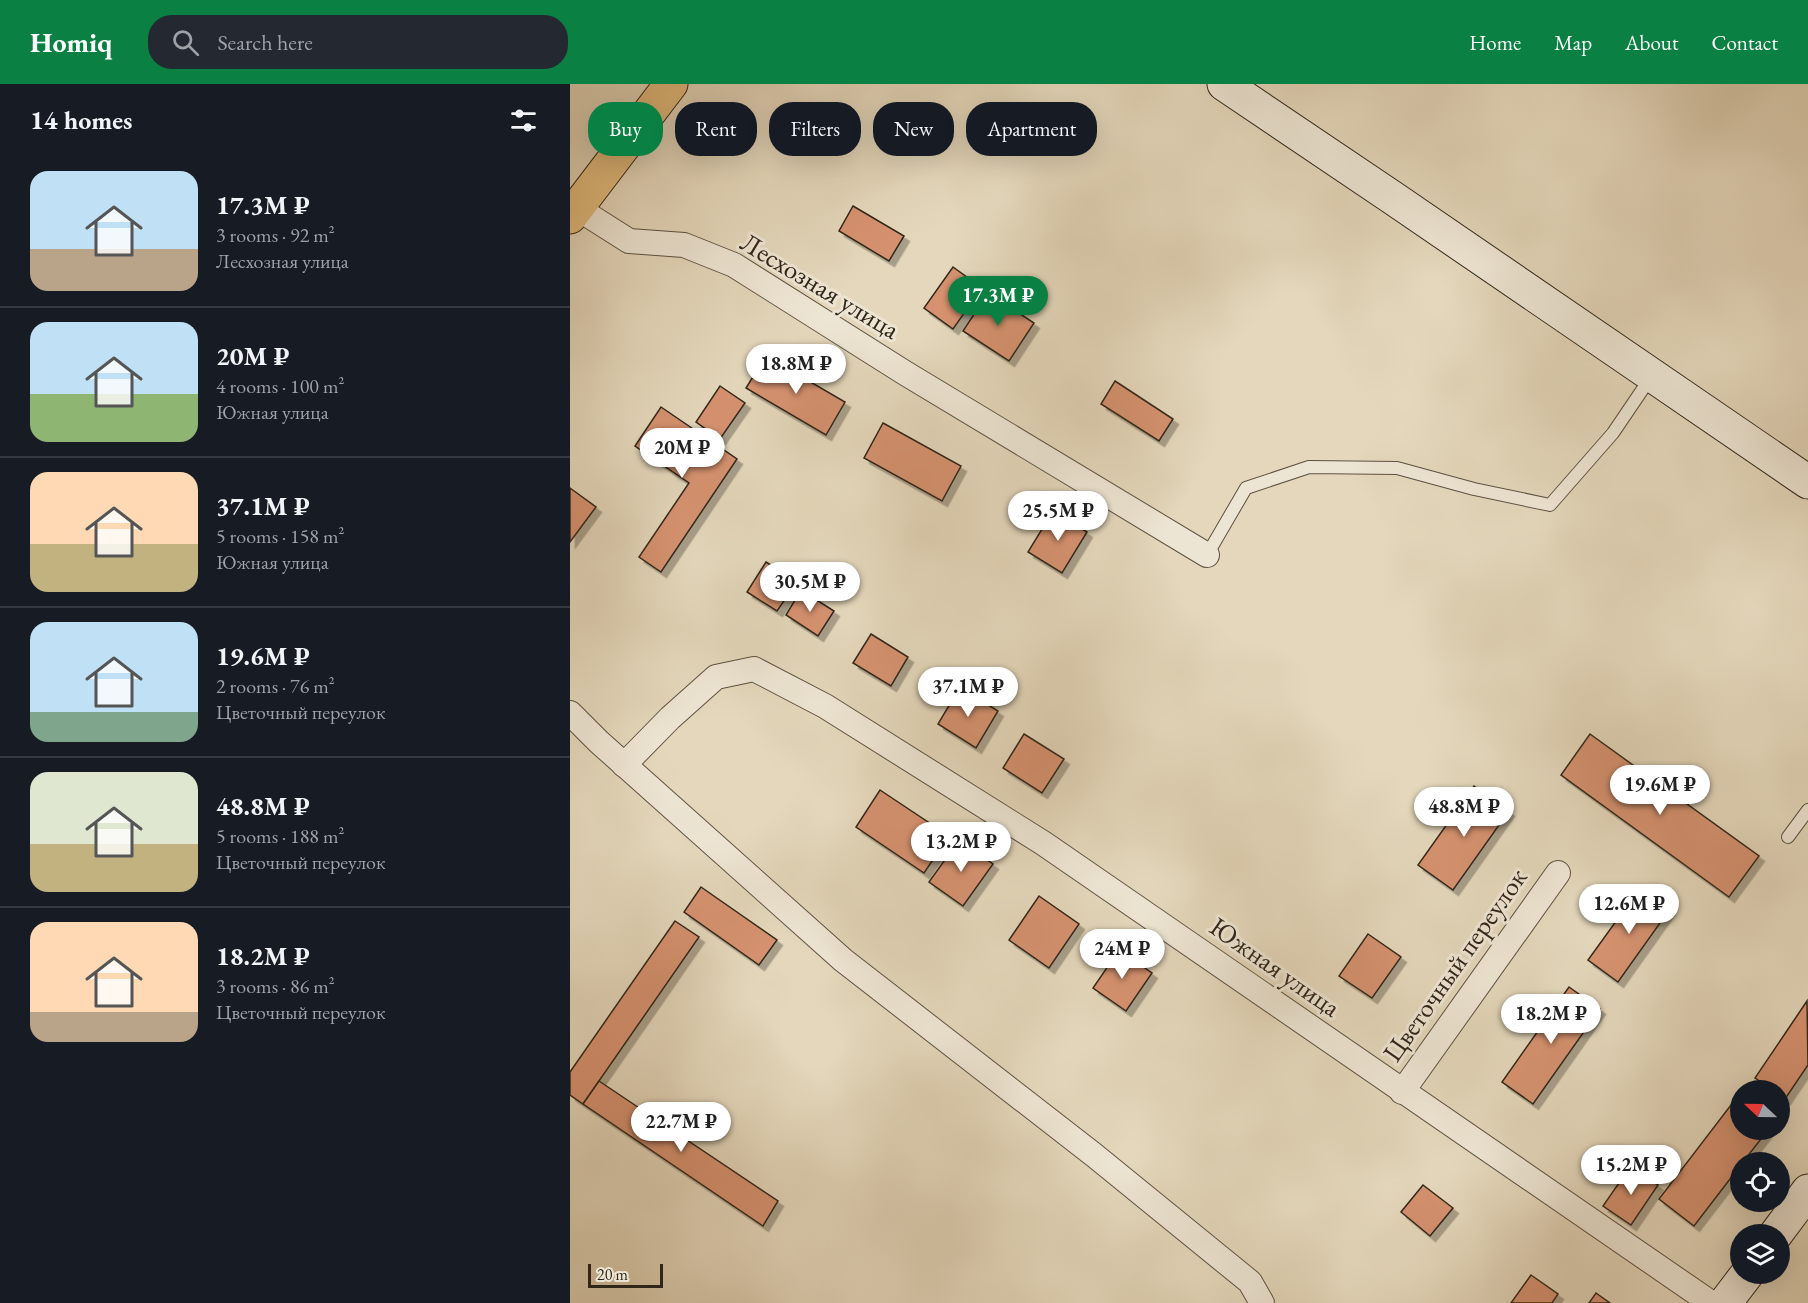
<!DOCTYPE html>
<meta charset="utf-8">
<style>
:root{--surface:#171b24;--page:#242831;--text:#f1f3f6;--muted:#9ea1a6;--line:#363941;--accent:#0b8043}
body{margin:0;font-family:"EB Garamond",serif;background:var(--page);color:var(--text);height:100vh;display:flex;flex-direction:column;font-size:22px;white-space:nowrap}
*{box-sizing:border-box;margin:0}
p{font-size:20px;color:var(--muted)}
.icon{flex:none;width:33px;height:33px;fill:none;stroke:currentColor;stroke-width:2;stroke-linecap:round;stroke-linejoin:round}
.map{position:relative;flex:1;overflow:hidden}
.panel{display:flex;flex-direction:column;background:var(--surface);width:570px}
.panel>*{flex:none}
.banner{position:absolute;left:18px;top:18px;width:570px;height:54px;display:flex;gap:12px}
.needle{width:39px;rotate:292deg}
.buttons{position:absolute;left:1160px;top:996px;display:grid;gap:12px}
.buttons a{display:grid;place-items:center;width:60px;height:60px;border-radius:50%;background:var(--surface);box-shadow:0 6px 24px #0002;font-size:30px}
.scale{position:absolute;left:18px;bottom:15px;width:75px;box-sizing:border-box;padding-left:6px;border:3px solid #30261a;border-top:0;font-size:16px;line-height:21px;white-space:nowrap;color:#30261a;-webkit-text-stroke:4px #ede5d3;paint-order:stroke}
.price{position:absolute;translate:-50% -51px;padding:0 14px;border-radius:21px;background:#fff;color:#222;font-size:20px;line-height:39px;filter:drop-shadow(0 2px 3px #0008)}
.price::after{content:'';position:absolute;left:50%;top:36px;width:18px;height:14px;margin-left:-9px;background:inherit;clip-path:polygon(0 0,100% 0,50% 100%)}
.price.on{background:var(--accent);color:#fff}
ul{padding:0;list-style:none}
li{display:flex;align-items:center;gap:18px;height:150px;padding:0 30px}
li+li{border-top:2px solid var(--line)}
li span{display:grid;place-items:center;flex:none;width:168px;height:120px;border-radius:18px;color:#555}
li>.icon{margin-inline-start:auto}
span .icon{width:72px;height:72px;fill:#fffc;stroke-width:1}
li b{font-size:26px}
h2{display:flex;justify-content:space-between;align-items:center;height:72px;padding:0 30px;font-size:26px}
.tag{padding:0 21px;border-radius:24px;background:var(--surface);box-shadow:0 6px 24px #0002;font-size:21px;line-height:54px}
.tag.on{background:var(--accent);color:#fff}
header{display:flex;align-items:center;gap:36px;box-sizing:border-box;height:84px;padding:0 30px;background:var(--accent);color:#fff}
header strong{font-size:28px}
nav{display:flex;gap:33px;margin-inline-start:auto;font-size:21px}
.search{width:420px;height:54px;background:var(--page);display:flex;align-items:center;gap:15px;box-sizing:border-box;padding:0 21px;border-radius:24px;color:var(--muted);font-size:22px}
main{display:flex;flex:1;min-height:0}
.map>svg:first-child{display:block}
.building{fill:#d69270;stroke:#30261a;stroke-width:1.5;filter:url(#shadow)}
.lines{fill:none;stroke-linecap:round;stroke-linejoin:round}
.lane-casing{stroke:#5d5242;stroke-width:14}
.street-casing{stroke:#5d5242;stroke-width:26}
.secondary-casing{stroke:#30261a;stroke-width:35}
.highway-casing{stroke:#30261a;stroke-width:35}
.lane{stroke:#ede5d3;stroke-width:12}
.street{stroke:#ede5d3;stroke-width:24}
.secondary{stroke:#ede5d3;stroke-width:33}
.highway{stroke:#e2bc7e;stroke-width:33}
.labels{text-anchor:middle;stroke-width:6;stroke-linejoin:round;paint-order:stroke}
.street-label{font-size:27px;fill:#30261a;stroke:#ede5d3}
</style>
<header>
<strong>Homiq</strong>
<div class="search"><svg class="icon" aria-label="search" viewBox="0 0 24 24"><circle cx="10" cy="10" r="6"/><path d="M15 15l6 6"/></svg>Search here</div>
<nav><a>Home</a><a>Map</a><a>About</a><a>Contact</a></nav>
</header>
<main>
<section class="panel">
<h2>14 homes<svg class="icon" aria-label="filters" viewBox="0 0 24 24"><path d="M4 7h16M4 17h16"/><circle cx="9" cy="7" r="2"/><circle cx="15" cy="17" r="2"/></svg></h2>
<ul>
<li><span style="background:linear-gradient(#bfe0f5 65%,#b9a48a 0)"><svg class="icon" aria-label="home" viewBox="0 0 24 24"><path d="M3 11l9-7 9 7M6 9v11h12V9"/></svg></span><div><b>17.3M ₽</b><p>3 rooms · 92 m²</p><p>Лесхозная улица</p></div></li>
<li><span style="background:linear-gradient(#bfe0f5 60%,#8fb573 0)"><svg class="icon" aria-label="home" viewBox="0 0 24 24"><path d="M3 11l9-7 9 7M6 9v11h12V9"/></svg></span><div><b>20M ₽</b><p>4 rooms · 100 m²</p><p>Южная улица</p></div></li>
<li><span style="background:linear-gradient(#ffd9b3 60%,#c2b280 0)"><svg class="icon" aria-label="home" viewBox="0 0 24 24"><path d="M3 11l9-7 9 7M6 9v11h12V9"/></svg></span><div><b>37.1M ₽</b><p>5 rooms · 158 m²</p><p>Южная улица</p></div></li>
<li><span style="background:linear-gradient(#bfe0f5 75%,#7fa58c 0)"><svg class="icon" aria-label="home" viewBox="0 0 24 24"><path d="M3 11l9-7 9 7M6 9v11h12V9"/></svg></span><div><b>19.6M ₽</b><p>2 rooms · 76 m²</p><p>Цветочный переулок</p></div></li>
<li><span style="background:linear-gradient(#dfe7d0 60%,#c2b280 0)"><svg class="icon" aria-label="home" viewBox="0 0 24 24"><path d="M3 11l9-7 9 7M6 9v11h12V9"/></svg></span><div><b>48.8M ₽</b><p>5 rooms · 188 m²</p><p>Цветочный переулок</p></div></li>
<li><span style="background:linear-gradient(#ffd9b3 75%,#b9a48a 0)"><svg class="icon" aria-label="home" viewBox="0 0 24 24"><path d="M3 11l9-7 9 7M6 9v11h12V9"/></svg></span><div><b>18.2M ₽</b><p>3 rooms · 86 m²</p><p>Цветочный переулок</p></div></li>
</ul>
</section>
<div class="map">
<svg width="1238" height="1219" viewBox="0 0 1238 1219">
<defs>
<filter id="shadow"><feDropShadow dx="5.5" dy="5.5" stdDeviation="0" flood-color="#0004"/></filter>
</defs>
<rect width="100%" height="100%" fill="#e4d7bb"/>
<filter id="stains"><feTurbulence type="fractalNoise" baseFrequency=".00333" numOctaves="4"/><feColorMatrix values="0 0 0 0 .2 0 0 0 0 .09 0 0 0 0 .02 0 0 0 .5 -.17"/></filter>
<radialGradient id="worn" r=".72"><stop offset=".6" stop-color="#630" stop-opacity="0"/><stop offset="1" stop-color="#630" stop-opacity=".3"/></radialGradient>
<g class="building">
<polygon points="283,122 334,152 319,177 269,147"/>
<polygon points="383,183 412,204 383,245 354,224"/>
<polygon points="418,209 464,239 439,277 393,247"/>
<polygon points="196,272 275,318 256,351 176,304"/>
<polygon points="545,297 603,335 589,357 531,320"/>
<polygon points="150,302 175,319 150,355 126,338"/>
<polygon points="91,323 167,375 91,488 69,473 119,399 65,362"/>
<polygon points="313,339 391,382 372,417 294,374"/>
<polygon points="0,404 26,423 0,458"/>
<polygon points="483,427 517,448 492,489 458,468"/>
<polygon points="196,478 227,498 207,527 177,508"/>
<polygon points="231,506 264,527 248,552 216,531"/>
<polygon points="301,550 338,573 321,602 283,579"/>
<polygon points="390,603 428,627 406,664 368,640"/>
<polygon points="454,650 494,675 472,709 433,684"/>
<polygon points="1020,650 1189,772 1159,813 991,691"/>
<polygon points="904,702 939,727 883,806 848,781"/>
<polygon points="310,706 379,752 354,789 286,743"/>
<polygon points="389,756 423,780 393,822 359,798"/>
<polygon points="131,803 207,856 189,881 114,828"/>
<polygon points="1070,804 1100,825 1048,898 1018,876"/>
<polygon points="469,812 509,840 479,884 439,856"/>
<polygon points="105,837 129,853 13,1020 0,1011 0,988"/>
<polygon points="798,850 831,873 802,914 769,892"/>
<polygon points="549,866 582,889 556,927 523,904"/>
<polygon points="999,903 1030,925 963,1020 932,998"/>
<polygon points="1237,917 1238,981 1215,1015 1209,1011 1209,1006 1203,1006 1185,994"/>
<polygon points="29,997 208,1117 193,1142 13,1020"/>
<polygon points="1164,1017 1170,1022 1170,1046 1198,1046 1173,1078 1170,1078 1170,1082 1124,1142 1089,1115"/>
<polygon points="1060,1083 1088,1101 1061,1141 1033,1122"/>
<polygon points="853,1101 883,1124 860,1152 831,1128"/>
<polygon points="961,1191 988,1210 982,1219 941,1219"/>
<polygon points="1026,1209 1040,1219 1019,1219"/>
</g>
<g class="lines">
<defs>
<g id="lane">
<polyline points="637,471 676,404 739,383 827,384 904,405 980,421 1043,349 1081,293"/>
<polyline points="1218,753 1238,726"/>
</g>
<g id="street">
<polyline points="7,124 59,157 114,161 164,181 335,289 637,471"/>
<polyline points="0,629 29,658 273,876 524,1071 680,1198 692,1219"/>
<polyline points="54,681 100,634 146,593 184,585 255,622 473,759 1141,1219"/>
<polyline points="832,1008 988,789"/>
</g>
<g id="secondary">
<polyline points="654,0 823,114 1238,398"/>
<polyline points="1206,1150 1238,1107"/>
<polyline points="1155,1219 1177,1190"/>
</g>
<polyline id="highway" points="0,133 101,0"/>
</defs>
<use href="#lane" class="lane-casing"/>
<use href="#street" class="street-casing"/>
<use href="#secondary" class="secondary-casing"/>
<use href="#highway" class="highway-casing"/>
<use href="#lane" class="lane"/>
<use href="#street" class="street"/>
<use href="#secondary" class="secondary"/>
<use href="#highway" class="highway"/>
</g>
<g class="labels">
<g class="street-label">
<text transform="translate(250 202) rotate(31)" y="9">Лесхозная улица</text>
<text transform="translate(885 881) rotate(-55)" y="9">Цветочный переулок</text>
<text transform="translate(705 883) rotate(35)" y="9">Южная улица</text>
</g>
</g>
<rect width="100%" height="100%" filter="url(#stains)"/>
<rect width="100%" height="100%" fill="url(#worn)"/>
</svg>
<div class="buttons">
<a><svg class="needle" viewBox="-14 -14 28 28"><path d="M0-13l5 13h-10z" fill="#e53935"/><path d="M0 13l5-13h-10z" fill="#9ea1a6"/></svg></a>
<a><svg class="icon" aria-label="locate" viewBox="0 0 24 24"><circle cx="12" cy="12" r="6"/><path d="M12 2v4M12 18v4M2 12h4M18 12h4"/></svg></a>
<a><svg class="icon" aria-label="layers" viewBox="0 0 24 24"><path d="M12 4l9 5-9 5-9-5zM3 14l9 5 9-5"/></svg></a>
</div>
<div class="scale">20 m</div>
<b class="price on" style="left:428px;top:243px">17.3M ₽</b>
<b class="price" style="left:226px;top:311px">18.8M ₽</b>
<b class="price" style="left:112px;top:395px">20M ₽</b>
<b class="price" style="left:488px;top:458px">25.5M ₽</b>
<b class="price" style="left:240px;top:529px">30.5M ₽</b>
<b class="price" style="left:398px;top:634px">37.1M ₽</b>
<b class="price" style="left:1090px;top:732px">19.6M ₽</b>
<b class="price" style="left:894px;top:754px">48.8M ₽</b>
<b class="price" style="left:391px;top:789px">13.2M ₽</b>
<b class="price" style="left:1059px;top:851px">12.6M ₽</b>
<b class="price" style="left:552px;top:896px">24M ₽</b>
<b class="price" style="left:981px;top:961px">18.2M ₽</b>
<b class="price" style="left:111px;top:1069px">22.7M ₽</b>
<b class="price" style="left:1061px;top:1112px">15.2M ₽</b>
<div class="banner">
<a class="tag on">Buy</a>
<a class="tag">Rent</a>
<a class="tag">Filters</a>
<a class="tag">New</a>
<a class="tag">Apartment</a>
</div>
</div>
</main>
